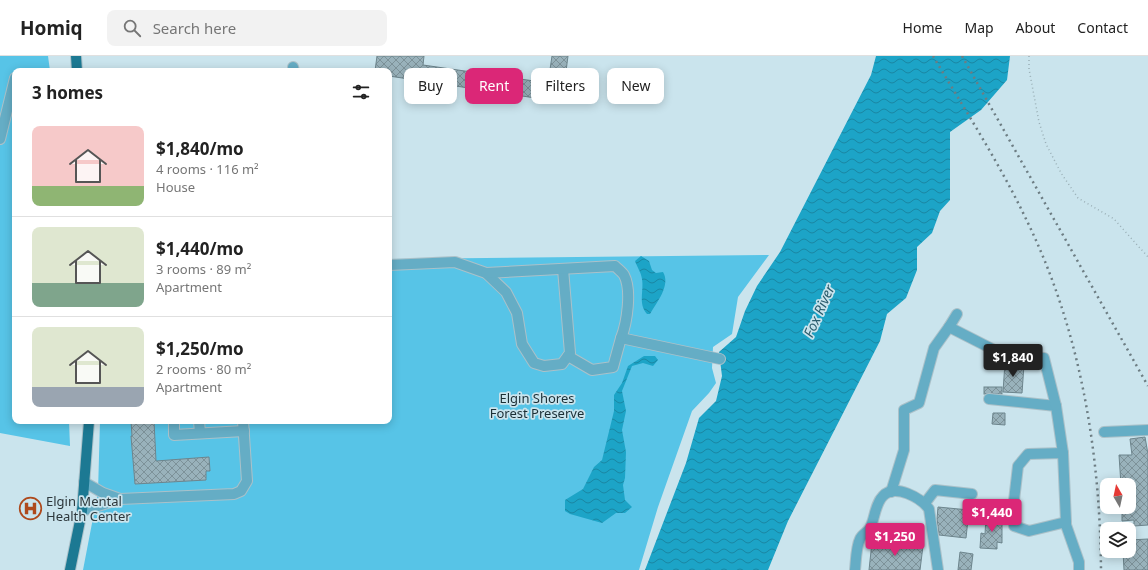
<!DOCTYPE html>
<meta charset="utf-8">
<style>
:root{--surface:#fff;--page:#f2f2f2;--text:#222;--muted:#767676;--line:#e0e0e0;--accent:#db2777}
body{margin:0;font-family:"Noto Sans",sans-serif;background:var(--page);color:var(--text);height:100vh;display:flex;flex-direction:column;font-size:15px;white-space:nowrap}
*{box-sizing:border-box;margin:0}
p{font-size:13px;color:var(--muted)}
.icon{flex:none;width:22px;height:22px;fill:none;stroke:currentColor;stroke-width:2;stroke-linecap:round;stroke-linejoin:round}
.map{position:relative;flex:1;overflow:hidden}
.details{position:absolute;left:12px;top:12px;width:380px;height:356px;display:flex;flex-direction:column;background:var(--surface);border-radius:8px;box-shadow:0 2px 10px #0003}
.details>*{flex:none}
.guide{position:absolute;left:404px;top:12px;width:380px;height:36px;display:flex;gap:8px}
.needle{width:26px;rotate:351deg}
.fabs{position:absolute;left:1100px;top:422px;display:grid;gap:8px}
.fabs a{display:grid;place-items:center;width:36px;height:36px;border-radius:8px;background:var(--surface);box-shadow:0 2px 10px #0003;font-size:20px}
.price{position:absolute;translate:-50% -34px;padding:0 9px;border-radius:4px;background:var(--accent);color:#fff;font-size:13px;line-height:26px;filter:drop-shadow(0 1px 2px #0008)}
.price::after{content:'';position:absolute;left:50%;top:24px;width:12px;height:9px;margin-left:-6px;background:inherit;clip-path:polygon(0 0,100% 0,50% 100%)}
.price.on{background:#222;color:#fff}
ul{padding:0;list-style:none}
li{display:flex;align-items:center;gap:12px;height:100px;padding:0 20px}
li+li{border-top:1px solid var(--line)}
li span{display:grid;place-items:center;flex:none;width:112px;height:80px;border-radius:8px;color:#555}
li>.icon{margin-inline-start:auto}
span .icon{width:48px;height:48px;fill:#fffc;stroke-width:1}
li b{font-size:17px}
h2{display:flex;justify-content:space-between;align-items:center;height:48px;padding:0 20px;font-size:17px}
.pill{padding:0 14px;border-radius:8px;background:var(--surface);box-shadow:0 2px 10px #0003;font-size:14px;line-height:36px}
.pill.on{background:var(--accent);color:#fff}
header{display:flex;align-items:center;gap:24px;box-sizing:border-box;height:56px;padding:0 20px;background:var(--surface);border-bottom:1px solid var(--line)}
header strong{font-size:19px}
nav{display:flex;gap:22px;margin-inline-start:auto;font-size:14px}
.search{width:280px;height:36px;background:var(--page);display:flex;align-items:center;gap:10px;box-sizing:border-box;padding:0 14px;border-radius:8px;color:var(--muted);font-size:15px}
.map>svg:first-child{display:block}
.park{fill:#57c4e7}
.water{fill:url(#water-waves)}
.building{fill:url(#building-cross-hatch);stroke:#6d858d}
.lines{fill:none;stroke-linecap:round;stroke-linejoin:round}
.minor-casing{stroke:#abc1c9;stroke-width:12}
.major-casing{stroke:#abc1c9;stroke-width:12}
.path{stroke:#9aafb6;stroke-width:1.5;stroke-dasharray:1 3;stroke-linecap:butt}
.minor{stroke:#65adc5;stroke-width:10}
.major{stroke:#1c7993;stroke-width:10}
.rail{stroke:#6d7d83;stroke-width:2.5;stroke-dasharray:2 4;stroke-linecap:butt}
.labels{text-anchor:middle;stroke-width:3.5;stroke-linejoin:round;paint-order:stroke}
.park-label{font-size:13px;fill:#1b2f36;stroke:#cae4ed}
.poi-label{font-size:13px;fill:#2d373b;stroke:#cae4ed;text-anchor:start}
.water-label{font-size:14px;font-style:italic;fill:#2b5c6c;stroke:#cae4ed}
</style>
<header>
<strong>Homiq</strong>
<div class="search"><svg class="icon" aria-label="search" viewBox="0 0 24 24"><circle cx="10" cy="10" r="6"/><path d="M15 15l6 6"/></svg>Search here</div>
<nav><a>Home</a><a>Map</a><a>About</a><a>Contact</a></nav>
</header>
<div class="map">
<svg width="1148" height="514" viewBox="0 0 1148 514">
<defs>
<pattern id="water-waves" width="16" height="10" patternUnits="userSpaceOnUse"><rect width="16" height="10" fill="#1ca4c7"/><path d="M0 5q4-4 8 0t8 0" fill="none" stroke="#1986a3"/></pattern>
<pattern id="building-cross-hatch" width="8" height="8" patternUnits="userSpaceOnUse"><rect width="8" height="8" fill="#99b2bb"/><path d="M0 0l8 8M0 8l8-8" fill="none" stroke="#7d9299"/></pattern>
</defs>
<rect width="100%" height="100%" fill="#cae4ed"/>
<g class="park">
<polygon points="0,0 48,0 50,15 15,15 15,365 69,365 70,390 0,377"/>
<polygon points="769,199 738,241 732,278 713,291 712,312 716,327 709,337 692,355 658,451 639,514 83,514 98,436 100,365 389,365 389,203"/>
</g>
<g class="water">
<polygon points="876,0 1010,0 1007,24 981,54 950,76 950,144 940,155 932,177 917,191 917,214 906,242 887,258 880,285 788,465 768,514 645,514 686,407 699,362 716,345 722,320 719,296 736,281 745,255 757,230 780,196 871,19"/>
<path d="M641,200L649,205L652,214L656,217L663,216C671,229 657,246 650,258H647C638,248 644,235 642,223C641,216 637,211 635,205Z"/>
<polygon points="644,300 655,300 658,304 653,310 643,307 632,310 622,335 626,355 622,374 626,396 625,422 623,429 625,444 632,451 625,457 616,457 602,467 570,458 565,455 565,444 583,433 594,411 602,404 614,355 614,339 622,327 628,310"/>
</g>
<g class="building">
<polygon points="377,0 424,0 423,9 548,27 552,0 568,0 562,46 389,20 389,15 375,15"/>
<polygon points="1005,306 1013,306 1013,309 1024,309 1022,337 1003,336"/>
<rect x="984" y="331" width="18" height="7"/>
<polygon points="993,357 1005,357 1005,369 992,368"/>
<polygon points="131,365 154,365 156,405 209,401 210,415 206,415 206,424 135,428 131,380 132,380"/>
<polygon points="1145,381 1148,398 1148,469 1134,470 1134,464 1122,465 1122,451 1129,451 1129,429 1121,429 1119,399 1132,399 1130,383"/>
<polygon points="938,451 969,454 966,482 939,479 937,463"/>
<polygon points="986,461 1002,462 1002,487 997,486 997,493 980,492 981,477 985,478"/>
<polygon points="1148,483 1148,514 1124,514 1123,495 1129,495 1129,484"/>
<polygon points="872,486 923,490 920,514 869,514"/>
<polygon points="960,496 973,498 971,514 958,514"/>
</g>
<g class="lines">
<defs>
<g id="minor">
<polyline points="293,11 294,15"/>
<polyline points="0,83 15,22"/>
<polyline points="389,209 455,206 486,217 506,236 517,257 522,288 534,307 544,310 562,308 570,297 563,213"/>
<path d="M486,217L615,210C618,213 622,216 624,219C632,234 627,267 621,282L720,303"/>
<polyline points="949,271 957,258"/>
<polyline points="568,300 592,314 613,311 621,282"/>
<polyline points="989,343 1056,350 1063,397"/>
<polyline points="174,365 174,379 244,375"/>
<polyline points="199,365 200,377"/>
<polyline points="1104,376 1148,374"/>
<polyline points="84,426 103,437 120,443"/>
<polyline points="891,436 904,394 904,354 919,347 934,292 949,271 1004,299 1044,302 1056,350"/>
<polyline points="925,447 935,434 972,438"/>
<polyline points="82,455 120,443 234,438 241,435 247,425 243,365"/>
<polyline points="1066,466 1029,475 1014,470 1013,453 1018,410 1028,398 1063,397 1066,466 1066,469 1079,506 1079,514"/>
<path d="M855,514C856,505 856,491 860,483C862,478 868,476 870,472C875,462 875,448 883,440C895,427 921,442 929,453L938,514"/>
</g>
<g id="major">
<polyline points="76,0 77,15"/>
<polyline points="70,514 82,455 89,365"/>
</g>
</defs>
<use href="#minor" class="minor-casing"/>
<use href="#major" class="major-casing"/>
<polyline class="path" points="1029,0 1029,13 1039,66 1046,88 1061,117 1078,142 1114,163 1148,201"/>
<use href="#minor" class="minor"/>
<use href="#major" class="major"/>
<g class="rail">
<path d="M933,0C965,54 1000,108 1027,165C1080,274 1100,394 1101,514"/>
<polyline points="962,0 1148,330"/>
</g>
</g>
<defs>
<symbol id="hospital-ring" viewBox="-11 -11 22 22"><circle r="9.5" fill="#cae4ed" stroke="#ae491c" stroke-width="1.5"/><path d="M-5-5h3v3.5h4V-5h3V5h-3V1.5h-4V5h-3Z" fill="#ae491c"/></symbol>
</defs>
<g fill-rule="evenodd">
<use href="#hospital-ring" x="18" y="440" width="25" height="25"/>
</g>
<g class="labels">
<g class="park-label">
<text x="537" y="347">Elgin Shores<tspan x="537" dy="15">Forest Preserve</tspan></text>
</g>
<g class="poi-label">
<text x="46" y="450">Elgin Mental<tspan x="46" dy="15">Health Center</tspan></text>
</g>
<g class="water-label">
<text transform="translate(819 255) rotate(-66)" y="5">Fox River</text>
</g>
</g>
</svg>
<div class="fabs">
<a><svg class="needle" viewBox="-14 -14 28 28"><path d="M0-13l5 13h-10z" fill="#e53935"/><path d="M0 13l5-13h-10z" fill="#767676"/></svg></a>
<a><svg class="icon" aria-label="layers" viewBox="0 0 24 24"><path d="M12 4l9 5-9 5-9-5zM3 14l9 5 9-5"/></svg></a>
</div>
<b class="price on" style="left:1013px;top:322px">$1,840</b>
<b class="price" style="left:992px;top:477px">$1,440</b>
<b class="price" style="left:895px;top:501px">$1,250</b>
<div class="guide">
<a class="pill">Buy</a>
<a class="pill on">Rent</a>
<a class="pill">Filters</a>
<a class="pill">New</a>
</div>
<section class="details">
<h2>3 homes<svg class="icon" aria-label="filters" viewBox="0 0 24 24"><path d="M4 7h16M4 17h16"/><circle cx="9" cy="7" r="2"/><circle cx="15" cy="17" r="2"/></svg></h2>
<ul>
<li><span style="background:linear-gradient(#f6c9c9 75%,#8fb573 0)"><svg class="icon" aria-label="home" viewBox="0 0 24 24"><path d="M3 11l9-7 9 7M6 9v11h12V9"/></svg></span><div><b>$1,840/mo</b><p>4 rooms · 116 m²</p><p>House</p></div></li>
<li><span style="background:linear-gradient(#dfe7d0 70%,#7fa58c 0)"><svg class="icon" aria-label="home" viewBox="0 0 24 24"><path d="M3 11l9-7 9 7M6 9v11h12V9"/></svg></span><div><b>$1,440/mo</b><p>3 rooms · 89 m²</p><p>Apartment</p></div></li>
<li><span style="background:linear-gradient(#dfe7d0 75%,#9aa5b1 0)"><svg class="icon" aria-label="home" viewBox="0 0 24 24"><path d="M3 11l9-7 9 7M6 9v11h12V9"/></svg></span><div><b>$1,250/mo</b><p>2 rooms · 80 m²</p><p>Apartment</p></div></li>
</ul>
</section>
</div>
